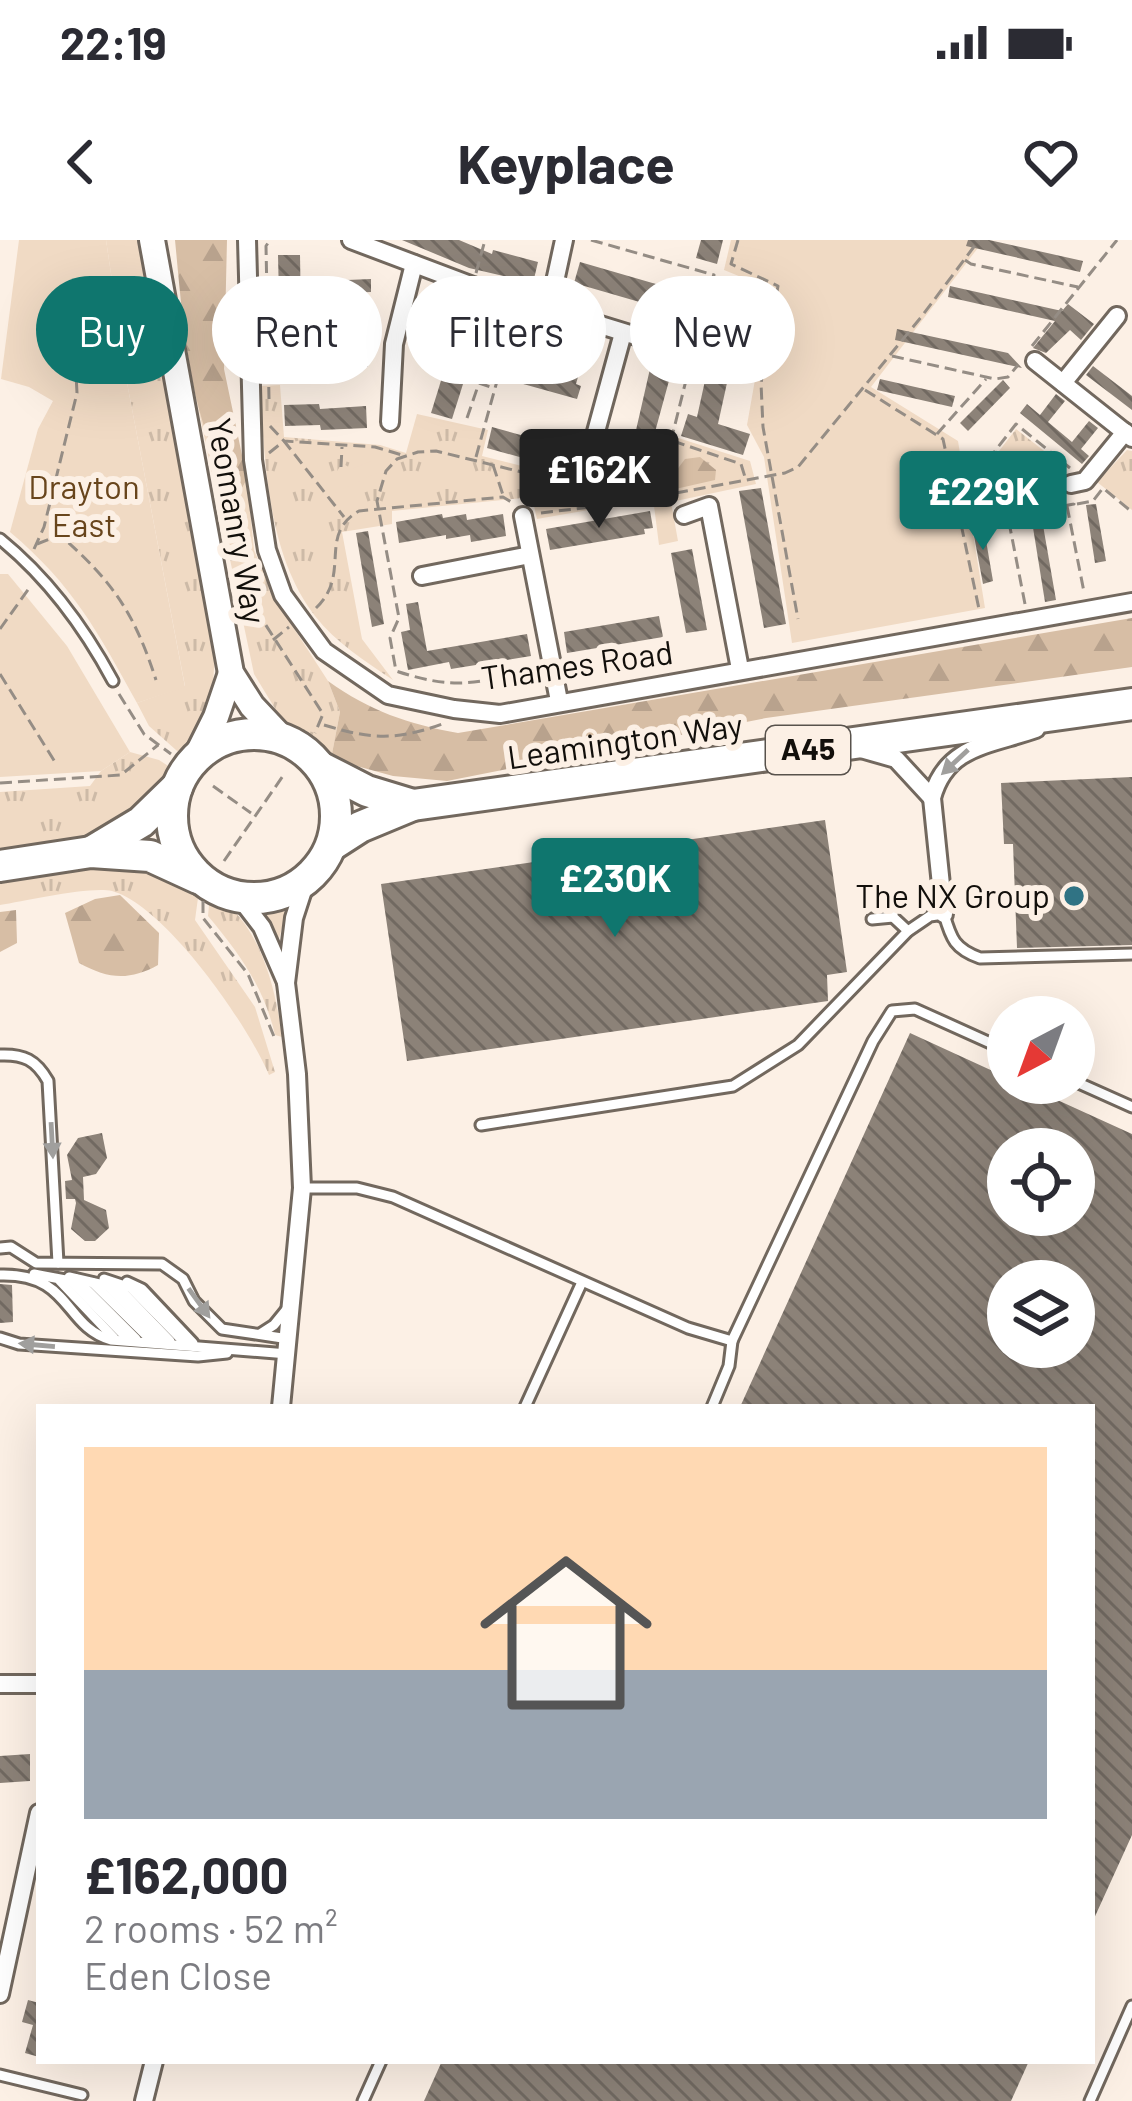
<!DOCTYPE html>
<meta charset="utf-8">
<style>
:root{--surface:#fff;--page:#f2f2f3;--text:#2b2b33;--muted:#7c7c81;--accent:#0f766e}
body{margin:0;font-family:Barlow,sans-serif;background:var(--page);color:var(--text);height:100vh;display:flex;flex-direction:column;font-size:45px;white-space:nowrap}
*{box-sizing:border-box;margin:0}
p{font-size:39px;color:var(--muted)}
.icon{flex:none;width:66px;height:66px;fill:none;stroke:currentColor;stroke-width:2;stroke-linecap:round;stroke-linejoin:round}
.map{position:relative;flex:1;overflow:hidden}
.drawer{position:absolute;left:36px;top:1164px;width:1059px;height:660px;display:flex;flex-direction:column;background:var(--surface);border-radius:0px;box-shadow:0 12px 48px #0002}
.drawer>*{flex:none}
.hud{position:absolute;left:36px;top:36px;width:1062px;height:108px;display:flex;gap:24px}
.needle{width:78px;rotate:221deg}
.buttons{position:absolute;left:987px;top:756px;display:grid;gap:24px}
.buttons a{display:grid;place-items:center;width:108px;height:108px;border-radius:50%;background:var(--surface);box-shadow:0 12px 48px #0002;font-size:60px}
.price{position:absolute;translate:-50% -102px;padding:0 27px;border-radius:12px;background:var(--accent);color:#fff;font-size:39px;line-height:78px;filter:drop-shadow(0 3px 6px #0008)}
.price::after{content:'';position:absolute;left:50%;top:72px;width:36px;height:27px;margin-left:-18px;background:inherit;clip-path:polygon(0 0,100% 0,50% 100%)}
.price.selected{background:#222;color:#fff}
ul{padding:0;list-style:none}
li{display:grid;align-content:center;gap:24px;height:636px;padding:0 48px}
li span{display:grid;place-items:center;height:372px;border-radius:0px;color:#555}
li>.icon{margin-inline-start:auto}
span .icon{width:216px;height:216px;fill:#fffc;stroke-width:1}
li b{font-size:51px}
.chip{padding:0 42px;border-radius:54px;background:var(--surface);box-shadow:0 12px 48px #0002;font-size:42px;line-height:108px}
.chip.selected{background:var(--accent);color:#fff}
.status{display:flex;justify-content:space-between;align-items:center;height:84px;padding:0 60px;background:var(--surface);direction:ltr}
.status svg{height:33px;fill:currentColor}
header{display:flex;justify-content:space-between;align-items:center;height:156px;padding:0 48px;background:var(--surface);font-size:54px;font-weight:700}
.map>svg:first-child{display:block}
.grass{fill:url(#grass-tufts)}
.forest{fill:url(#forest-firs)}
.green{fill:#f0dac4}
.building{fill:url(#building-back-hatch);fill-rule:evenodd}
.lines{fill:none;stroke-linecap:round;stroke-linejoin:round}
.lane-casing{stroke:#72685e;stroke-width:15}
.street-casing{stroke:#72685e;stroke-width:22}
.secondary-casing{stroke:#72685e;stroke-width:30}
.highway-casing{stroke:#72685e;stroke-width:36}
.path{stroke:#958d85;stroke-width:3;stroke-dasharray:12 6;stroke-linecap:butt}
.lane{stroke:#fff;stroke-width:9}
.street{stroke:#fff;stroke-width:16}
.secondary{stroke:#fff;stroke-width:24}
.highway{stroke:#fff;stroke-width:30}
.oneway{fill:#a09f9d}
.poi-dot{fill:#307384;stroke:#fcf0e5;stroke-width:4.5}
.labels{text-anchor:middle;stroke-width:12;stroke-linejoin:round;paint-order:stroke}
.shield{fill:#fcf0e5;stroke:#58524c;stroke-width:3}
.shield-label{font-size:30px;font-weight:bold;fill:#120f0b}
.park-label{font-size:33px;fill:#68451c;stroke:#fcf0e5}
.street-label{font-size:33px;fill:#120f0b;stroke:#fcf0e5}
.poi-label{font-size:33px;fill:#120f0b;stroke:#fcf0e5;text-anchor:end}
</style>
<div class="status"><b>22:19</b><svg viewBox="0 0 49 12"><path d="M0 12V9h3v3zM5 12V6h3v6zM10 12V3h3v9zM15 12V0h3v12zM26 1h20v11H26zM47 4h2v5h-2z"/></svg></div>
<header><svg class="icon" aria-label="back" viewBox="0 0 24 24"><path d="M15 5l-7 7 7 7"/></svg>Keyplace<svg class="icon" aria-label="heart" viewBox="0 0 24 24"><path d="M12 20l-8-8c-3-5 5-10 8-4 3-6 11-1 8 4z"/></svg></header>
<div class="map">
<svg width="1132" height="1861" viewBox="0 0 1132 1861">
<defs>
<pattern id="grass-tufts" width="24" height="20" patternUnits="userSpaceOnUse" patternTransform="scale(3)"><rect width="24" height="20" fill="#f0dac4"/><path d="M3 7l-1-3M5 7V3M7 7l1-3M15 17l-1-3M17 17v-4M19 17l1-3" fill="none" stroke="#cdbaa7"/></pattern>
<pattern id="forest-firs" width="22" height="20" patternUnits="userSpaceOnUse" patternTransform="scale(3)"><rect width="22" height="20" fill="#d7bea5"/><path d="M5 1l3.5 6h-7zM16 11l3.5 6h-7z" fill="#b8a28d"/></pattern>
<pattern id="building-back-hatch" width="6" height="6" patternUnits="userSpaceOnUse" patternTransform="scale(3)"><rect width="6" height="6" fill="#8c8278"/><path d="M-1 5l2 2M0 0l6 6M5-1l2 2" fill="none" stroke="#716961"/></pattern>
</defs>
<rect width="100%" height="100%" fill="#fcf0e5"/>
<g class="grass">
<polygon points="106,0 143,0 216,400 211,472 185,518 149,486 137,463 185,446 128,148"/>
<polygon points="188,119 220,232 238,255 247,239 254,310 275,359 328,441 340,472 331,519 282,480 254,434"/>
<path d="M280,145L284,197L380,205L406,213L417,174L488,190L482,216L574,239L576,231L624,245L623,264L537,279L532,257L392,271V284L342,292L362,399L393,440C365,421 336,403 315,376C266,312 266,222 259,146Z"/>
<polygon points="1016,189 1066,228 1049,232 1054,268 1011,275 999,211"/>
<polygon points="669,195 750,221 756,244 671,262 678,301 659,305 653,258"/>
<polygon points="1127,210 1132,211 1132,270 1097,242"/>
<path d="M130,512L159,520L176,531C133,594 70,606 0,616V552L90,546L101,531Z"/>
<path d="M92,628C219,622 266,677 282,797L275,795C264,747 239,713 208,676L209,665L198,658L195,680L255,767L275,832L269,835C248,785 166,666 112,651C91,646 25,661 0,665V639Z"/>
<polygon points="288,658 290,659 278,702 255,664"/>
</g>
<g class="forest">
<path d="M175,0H227L224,129L247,239L237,257C189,187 183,82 175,0Z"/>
<polygon points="700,217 716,230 715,240 671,250 676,231 685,219"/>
<path d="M1132,378V427L766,478L447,541L393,536L331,519L340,472L328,441C370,471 408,484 458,493Z"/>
<path d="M120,655L159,693L158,725C129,741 108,739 79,723L65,673L95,659Z"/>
<polygon points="16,670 17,703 0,712 0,672"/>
</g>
<g class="green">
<path d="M19,0H106L128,148L185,447L137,463C98,392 73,345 10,292L38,189L53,161L29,147L1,139Z"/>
<polygon points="731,0 984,0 871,147 958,201 985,368 792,403 764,217 747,185 771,49 724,30"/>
<path d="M1026,212C1051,215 1040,233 1037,248H1029L1022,216Z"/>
<polygon points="371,221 377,233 331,255 320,241 336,233 342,223 352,229"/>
<polygon points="0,334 8,334 67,406 130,512 101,531 0,537"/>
</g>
<g class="building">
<polygon points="402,0 459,0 492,14 493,10 538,22 533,43 469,28"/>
<polygon points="701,0 723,0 717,24 696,18"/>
<polygon points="968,0 989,0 1083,21 1080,32 966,6"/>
<polygon points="278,15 300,15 302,142 281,142"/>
<polygon points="580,22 680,51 674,72 574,43"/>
<polygon points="371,39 371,52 323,54 323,41"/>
<polygon points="950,46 1062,71 1068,64 1094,84 1081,100 1070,90 1046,113 1033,108 1055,81 948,57"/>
<polygon points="725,50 746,56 718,184 750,194 743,215 681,196 688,174 697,177"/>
<polygon points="425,59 587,105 576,144 581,146 577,159 505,139 514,108 419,80"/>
<polygon points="347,81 369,81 368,127 348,127"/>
<polygon points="897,89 1008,113 1022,128 895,100"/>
<polygon points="448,118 469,125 452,179 431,173"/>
<polygon points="652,120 673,126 655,192 660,193 647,240 626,234"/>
<polygon points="1093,126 1132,156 1132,170 1086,135"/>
<polygon points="880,139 955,156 952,167 877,150"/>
<polygon points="1003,140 1010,148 968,191 960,183"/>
<polygon points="1056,154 1065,161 1048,182 1072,202 1089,181 1098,188 1081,209 1089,216 1082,224 1020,173 1027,164 1040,175"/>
<polygon points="319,164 320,169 366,166 367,188 321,190 320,185 285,186 284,165"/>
<polygon points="492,187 571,209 566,230 487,208"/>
<polygon points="974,222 982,271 971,273 963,224"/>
<polygon points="761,248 786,384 764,388 739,251"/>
<polygon points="1096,264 1106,321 1095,323 1086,265"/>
<polygon points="1040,268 1056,360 1045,362 1030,269"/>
<polygon points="650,271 653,288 644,289 645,294 550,310 546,289"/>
<polygon points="442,274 443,278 466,274 467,280 503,274 506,296 471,302 470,295 446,299 446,295 399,303 396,282"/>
<polygon points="983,283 993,341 983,344 972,285"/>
<polygon points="368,291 384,384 372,387 356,293"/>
<polygon points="692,309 707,390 686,393 671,313"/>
<polygon points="418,362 427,411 527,394 531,416 451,429 449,422 408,430 401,392 410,390 406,364"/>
<polygon points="659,376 663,397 567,413 564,392"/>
<polygon points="1132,537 1132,705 1017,708 1013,604 1004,604 1001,543"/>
<polygon points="825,580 847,732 827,735 828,761 407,821 381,644"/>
<path d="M910,793L1008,838V843H1020L1132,894V1595L1092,1683V1167H740ZM1008,909H1074V975H1008ZM1008,1041H1074V1107H1008Z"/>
<polygon points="102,893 107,918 96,934 83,937 84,960 106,970 109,988 95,1001 85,1001 71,989 76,963 75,959 66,959 65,941 72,940 67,915 78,898"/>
<polygon points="0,1044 12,1045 13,1082 0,1083"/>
<polygon points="30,1514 30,1541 0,1543 0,1516"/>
<polygon points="28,1760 39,1763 39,1817 25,1813 33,1785 22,1782"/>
<polygon points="442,1821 1029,1821 1011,1861 424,1861"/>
</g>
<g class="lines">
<defs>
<g id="lane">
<path d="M0,299C48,338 84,387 113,441"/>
<polyline points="893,667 893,677 908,691"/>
<polyline points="872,679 893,677"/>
<path d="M0,815C24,814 36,820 48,841L58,1023"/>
<polyline points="1074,841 1132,867"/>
<path d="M481,885L733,846L798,805L908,691L930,676L944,674C951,699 955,709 980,718L1132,714"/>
<polyline points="302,948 357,948 393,957 688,1088 732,1101 873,801 892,771 915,769 1008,811"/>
<polyline points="0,1008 11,1007 36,1023 162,1024 183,1039 194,1061 222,1089 289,1099"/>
<polyline points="34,1034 71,1041 129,1100"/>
<path d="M0,1035C72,1033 63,1086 111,1100L288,1114"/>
<polyline points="69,1037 108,1046 164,1103"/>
<polyline points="76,1039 136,1099"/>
<polyline points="104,1039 131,1048 187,1105"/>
<polyline points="60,1041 114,1098"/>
<polyline points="127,1042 142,1049 193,1103"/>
<polyline points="93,1043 153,1102"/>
<polyline points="115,1044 170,1101"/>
<polyline points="260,1094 274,1085 287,1069"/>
<polyline points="0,1098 19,1104 198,1116 227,1113"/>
<polyline points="525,1167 582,1042"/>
<polyline points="712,1167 729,1126 732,1101"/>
<polyline points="0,1835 82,1855"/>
<polyline points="363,1861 381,1821"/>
<polyline points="1090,1861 1132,1766"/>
</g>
<g id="street">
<polyline points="247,0 253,220 267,310 283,355 324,411 388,455 454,469 500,474 1132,362"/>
<polyline points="351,0 473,46 646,99"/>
<polyline points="549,69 564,0"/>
<polyline points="1035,121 1132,198"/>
<polyline points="1063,143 1117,76"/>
<polyline points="390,182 394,104 414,24"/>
<polyline points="591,210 623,93"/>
<polyline points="1071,244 1085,241 1125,192"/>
<polyline points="684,275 709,266 740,429"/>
<polyline points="523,276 559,461"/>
<polyline points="422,336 530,315"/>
<polyline points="861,509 896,519 932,558"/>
<polyline points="239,657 262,687 286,742"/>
<path d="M944,674L932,558C946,505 991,505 1036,489"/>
<polyline points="281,1167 302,948 297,834 286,743 294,678 306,641"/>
<polyline points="0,1444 39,1444"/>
<polyline points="0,1754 39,1573"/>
<polyline points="144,1861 154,1821"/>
</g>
<g id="secondary">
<polyline points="152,0 231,433 252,466 285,501"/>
<polyline points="195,519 216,477 231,433"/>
</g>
<g id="highway">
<circle cx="254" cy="576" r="82"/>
<polyline points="322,528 367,551 413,565"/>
<polyline points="332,605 360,587 413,565 1132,464"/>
<polyline points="91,612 141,582 177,547"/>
<polyline points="0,626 91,612 150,616 198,638"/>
</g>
</defs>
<use href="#lane" class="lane-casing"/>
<use href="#street" class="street-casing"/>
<use href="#secondary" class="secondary-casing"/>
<use href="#highway" class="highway-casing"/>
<g class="path">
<polyline points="591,0 714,35 700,86"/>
<polyline points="738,0 731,24 778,46 761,143 763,187 798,379"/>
<polyline points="965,20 971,24 1078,47"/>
<polyline points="476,33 485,0"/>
<polyline points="1032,106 1117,0"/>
<polyline points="892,116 995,139 1008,137 1018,125"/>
<polyline points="865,150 943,199 979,369"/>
<polyline points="269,159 266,6 270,0"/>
<polyline points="467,178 479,143 493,148"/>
<polyline points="270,186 284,201 375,207 402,215"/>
<polyline points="937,194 986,139"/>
<polyline points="673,201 741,224 745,237"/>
<polyline points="269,213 284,201 344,277"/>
<polyline points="476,217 515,76"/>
<polyline points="493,225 503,255"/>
<polyline points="341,227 342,207"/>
<polyline points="552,239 568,241 575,214"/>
<polyline points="568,241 658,253 699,88 654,74 651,83"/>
<polyline points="658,253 676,253 785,233 798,227 922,76 979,0"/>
<path d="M524,259L550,239L436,211L418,212L397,219L386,231L377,261L399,378L390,398L396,431C456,451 479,443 539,428"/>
<polyline points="1077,264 1093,261 1103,248 1132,272"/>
<polyline points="1067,266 1084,352"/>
<polyline points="541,273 616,264"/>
<polyline points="1010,276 1074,264 1073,261"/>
<path d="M37,304L60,295C113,342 134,372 156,440"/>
<polyline points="34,309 44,287 77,153 72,61"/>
<polyline points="256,333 260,376 323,474 315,493"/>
<polyline points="1025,364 995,211 1016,184 1070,228"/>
<path d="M316,368C352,334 317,295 359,271L503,257L513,263"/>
<polyline points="0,389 30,347"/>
<polyline points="273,400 289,387"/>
<polyline points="0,434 55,522"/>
<polyline points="119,454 144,494 171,514"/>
<path d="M324,485C370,499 396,501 442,484"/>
<polyline points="0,543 121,535 158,505"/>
<polyline points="213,546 251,573"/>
<polyline points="224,621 285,533"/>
<polyline points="203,661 203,678 248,734 275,799"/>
</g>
<use href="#lane" class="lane"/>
<use href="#street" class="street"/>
<use href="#secondary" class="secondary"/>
<use href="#highway" class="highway"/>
</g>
<defs><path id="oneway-solid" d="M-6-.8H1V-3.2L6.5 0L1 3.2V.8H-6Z" transform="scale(3)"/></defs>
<g class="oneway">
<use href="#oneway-solid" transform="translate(955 522) rotate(137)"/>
<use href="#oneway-solid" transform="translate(52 900) rotate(87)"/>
<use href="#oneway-solid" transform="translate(199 1063) rotate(54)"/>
<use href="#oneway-solid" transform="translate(37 1105) rotate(-175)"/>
</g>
<circle class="poi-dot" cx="1074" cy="656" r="12"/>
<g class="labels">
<rect class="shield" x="766" y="486" width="84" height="48" rx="9"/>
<g class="shield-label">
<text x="808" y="520">A45</text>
</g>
<g class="park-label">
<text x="84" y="259">Drayton<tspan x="84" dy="38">East</tspan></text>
</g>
<g class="street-label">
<text transform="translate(237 281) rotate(80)" y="12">Yeomanry Way</text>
<text transform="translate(577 425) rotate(-8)" y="12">Thames Road</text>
<text transform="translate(625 501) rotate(-8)" y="12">Leamington Way</text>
</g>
<g class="poi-label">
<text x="1050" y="668">The NX Group</text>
</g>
</g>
</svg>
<div class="buttons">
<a><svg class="needle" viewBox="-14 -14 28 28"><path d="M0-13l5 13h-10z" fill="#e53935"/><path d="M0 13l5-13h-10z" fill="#7c7c81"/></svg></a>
<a><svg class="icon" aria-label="locate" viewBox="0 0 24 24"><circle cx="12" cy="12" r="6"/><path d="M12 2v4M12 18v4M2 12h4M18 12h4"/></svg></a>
<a><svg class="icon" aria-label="layers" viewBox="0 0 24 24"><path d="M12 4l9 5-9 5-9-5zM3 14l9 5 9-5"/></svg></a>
</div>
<b class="price selected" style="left:599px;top:291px">£162K</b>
<b class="price" style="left:983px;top:313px">£229K</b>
<b class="price" style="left:615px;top:700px">£230K</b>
<div class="hud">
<a class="chip selected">Buy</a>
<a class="chip">Rent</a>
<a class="chip">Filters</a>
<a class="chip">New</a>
</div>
<section class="drawer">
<ul>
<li><span style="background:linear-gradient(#ffd9b3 60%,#9aa5b1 0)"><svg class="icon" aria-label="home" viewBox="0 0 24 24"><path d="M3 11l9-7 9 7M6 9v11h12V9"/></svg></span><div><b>£162,000</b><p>2 rooms · 52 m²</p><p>Eden Close</p></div></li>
</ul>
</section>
</div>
